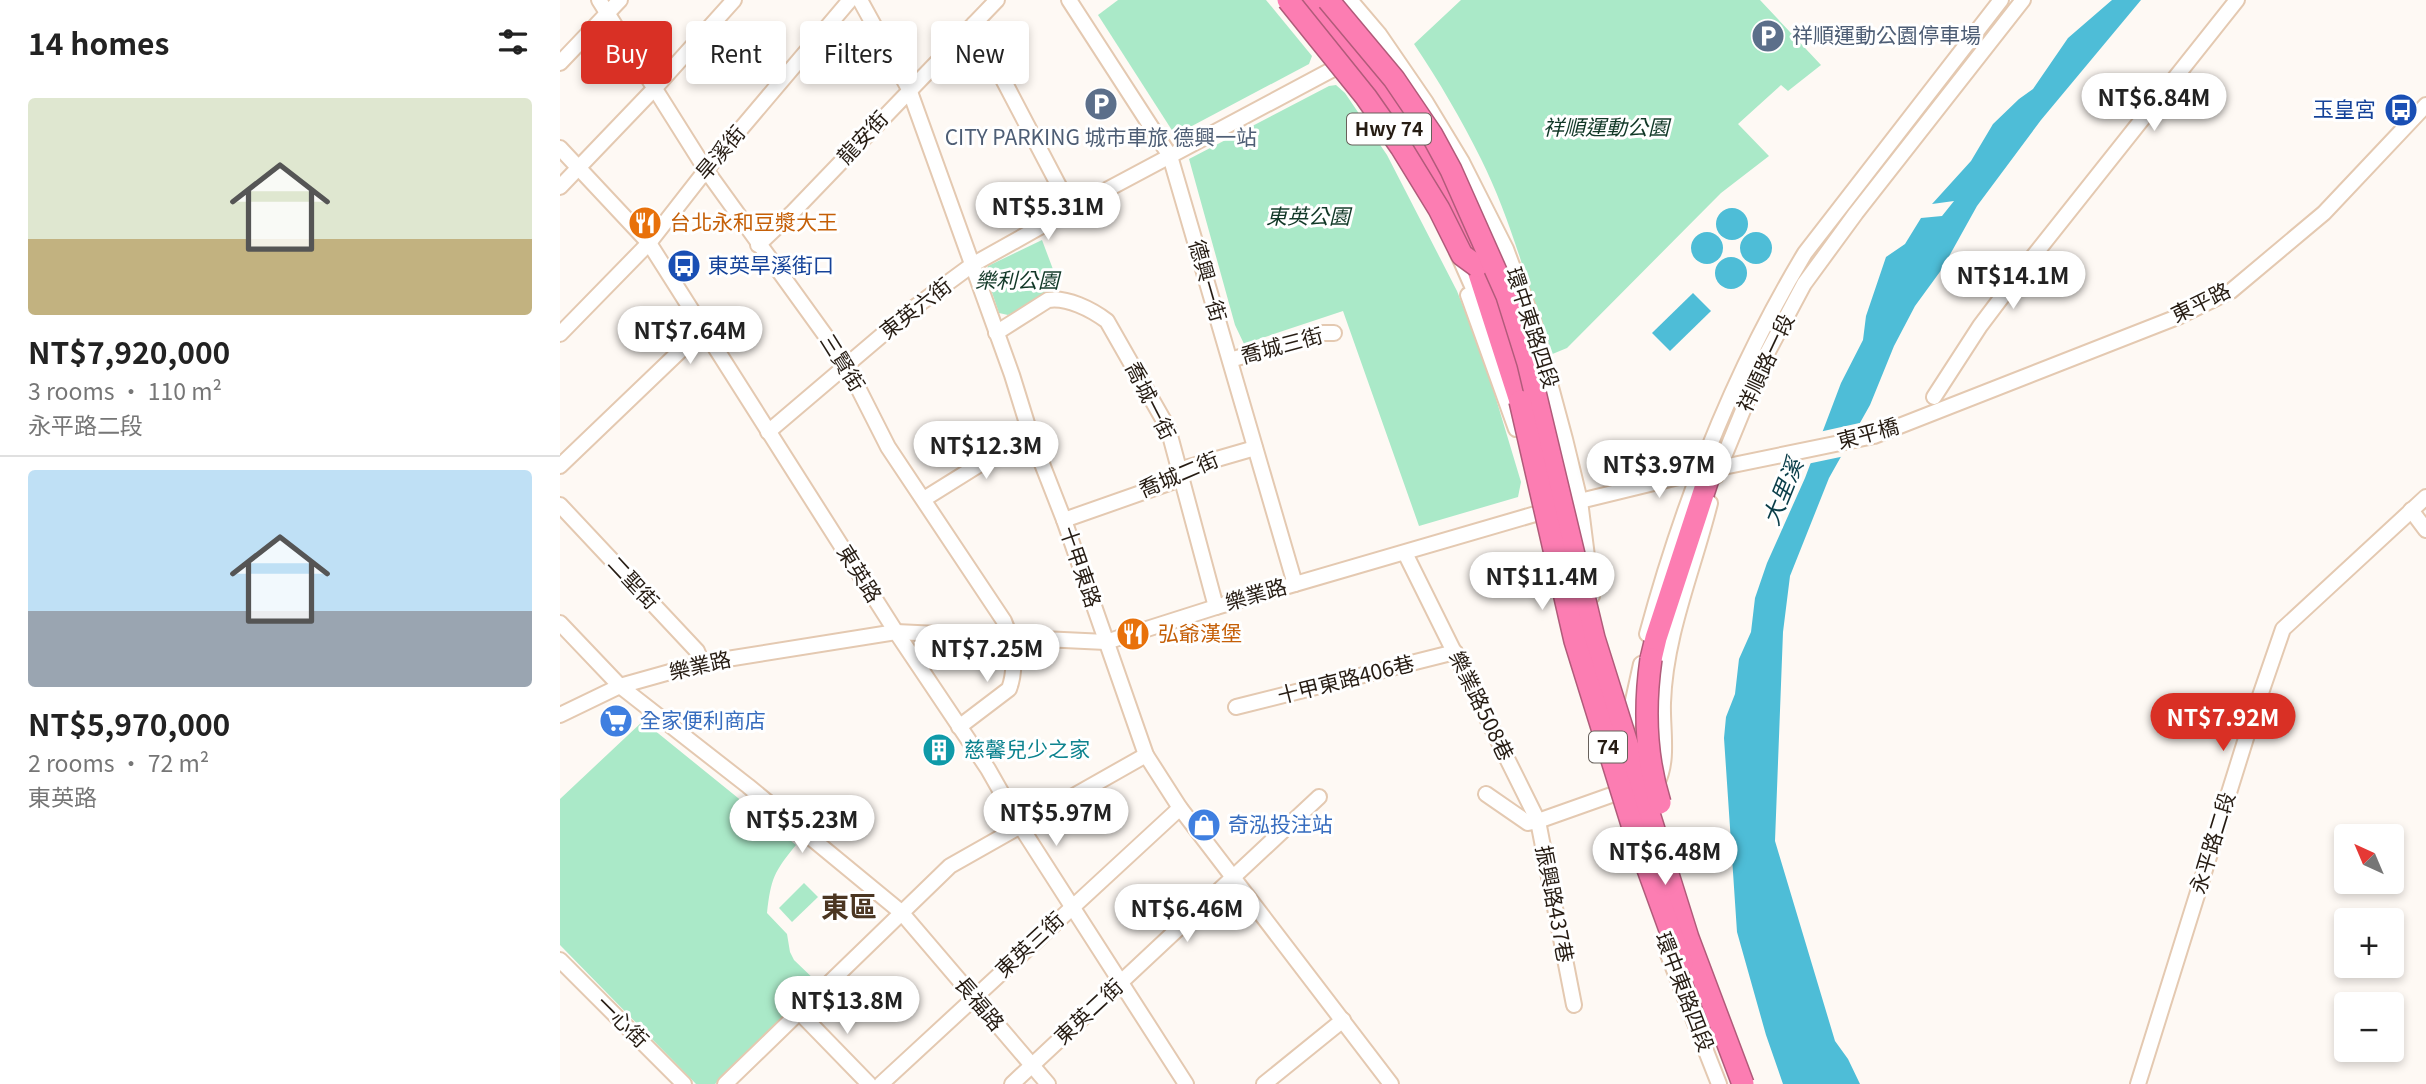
<!DOCTYPE html>
<meta charset="utf-8">
<style>
:root{--surface:#fff;--page:#f2f2f2;--text:#222;--muted:#767676;--line:#e0e0e0;--accent:#d93025}
body{margin:0;font-family:Georgia,"Noto Sans TC",serif;background:var(--page);color:var(--text);height:100vh;display:flex;flex-direction:column;font-size:26px;white-space:nowrap}
*{box-sizing:border-box;margin:0}
p{font-size:23px;color:var(--muted)}
.icon{flex:none;width:38px;height:38px;fill:none;stroke:currentColor;stroke-width:2;stroke-linecap:round;stroke-linejoin:round}
.map{position:relative;flex:1;overflow:hidden}
.sheet{display:flex;flex-direction:column;background:var(--surface);width:560px}
.sheet>*{flex:none}
.top-card{position:absolute;left:21px;top:21px;width:665px;height:63px;display:flex;gap:14px}
.needle{width:46px;rotate:316deg}
.controls{position:absolute;left:1774px;top:824px;display:grid;gap:14px}
.controls a{display:grid;place-items:center;width:70px;height:70px;border-radius:7px;background:var(--surface);box-shadow:0 4px 10px #0003;font-size:35px}
.price{position:absolute;translate:-50% -60px;padding:0 16px;border-radius:24px;background:#fff;color:#222;font-size:23px;line-height:46px;filter:drop-shadow(0 2px 4px #0008)}
.price::after{content:'';position:absolute;left:50%;top:42px;width:21px;height:16px;margin-left:-10px;background:inherit;clip-path:polygon(0 0,100% 0,50% 100%)}
.price.active{background:var(--accent);color:#fff}
ul{padding:0;list-style:none}
li{display:grid;align-content:center;gap:14px;height:371px;padding:0 28px}
li+li{border-top:2px solid var(--line)}
li span{display:grid;place-items:center;height:217px;border-radius:7px;color:#555}
li>.icon{margin-inline-start:auto}
span .icon{width:126px;height:126px;fill:#fffc;stroke-width:1}
li b{font-size:30px}
h2{display:flex;justify-content:space-between;align-items:center;height:84px;padding:0 28px;font-size:30px}
.tag{padding:0 24px;border-radius:7px;background:var(--surface);box-shadow:0 4px 10px #0003;font-size:24px;line-height:63px}
.tag.active{background:var(--accent);color:#fff}
main{display:flex;flex:1;min-height:0}
.map>svg:first-child{display:block}
.green{fill:#aae9c8}
.water{fill:#4ebdd7}
.pier{fill:#fef9f4}
.lines{fill:none;stroke-linecap:round;stroke-linejoin:round}
.minor-casing{stroke:#e4c9b1;stroke-width:18}
.highway-casing{stroke:#b15b7a;stroke-width:24}
.minor{stroke:#fff;stroke-width:14}
.highway{stroke:#fc7db2;stroke-width:21}
.highway-bridge-casing{stroke:#b15b7a;stroke-width:24;stroke-linecap:butt}
.highway-bridge{stroke:#fc7db2;stroke-width:21}
.labels{text-anchor:middle;stroke-width:6;stroke-linejoin:round;paint-order:stroke}
.shield{fill:#fff;stroke:#67605a;stroke-width:2}
.shield-label{font-size:19px;font-weight:bold;fill:#261c13}
.service-label{font-size:21px;fill:#4e5e75;stroke:#fff;text-anchor:start}
.transit-label{font-size:21px;fill:#164399;stroke:#fff;text-anchor:end}
.park-label{font-size:21px;font-style:italic;fill:#113827;stroke:#fff}
.street-label{font-size:21px;fill:#261c13;stroke:#fff}
.food-label{font-size:21px;fill:#c56008;stroke:#fff;text-anchor:start}
.shop-label{font-size:21px;fill:#366cbe;stroke:#fff;text-anchor:start}
.culture-label{font-size:21px;fill:#0d838f;stroke:#fff;text-anchor:start}
.water-label{font-size:23px;font-style:italic;fill:#093d48;stroke:#fff}
.district-label{font-size:28px;font-weight:bold;fill:#4b3622;stroke:#fff}
</style>
<main>
<section class="sheet">
<h2>14 homes<svg class="icon" aria-label="filters" viewBox="0 0 24 24"><path d="M4 7h16M4 17h16"/><circle cx="9" cy="7" r="2"/><circle cx="15" cy="17" r="2"/></svg></h2>
<ul>
<li><span style="background:linear-gradient(#dfe7d0 65%,#c2b280 0)"><svg class="icon" aria-label="home" viewBox="0 0 24 24"><path d="M3 11l9-7 9 7M6 9v11h12V9"/></svg></span><div><b>NT$7,920,000</b><p>3 rooms · 110 m²</p><p>永平路二段</p></div></li>
<li><span style="background:linear-gradient(#bfe0f5 65%,#9aa5b1 0)"><svg class="icon" aria-label="home" viewBox="0 0 24 24"><path d="M3 11l9-7 9 7M6 9v11h12V9"/></svg></span><div><b>NT$5,970,000</b><p>2 rooms · 72 m²</p><p>東英路</p></div></li>
</ul>
</section>
<div class="map">
<svg width="1866" height="1084" viewBox="0 0 1866 1084">
<rect width="100%" height="100%" fill="#fef9f4"/>
<g class="green">
<polygon points="558,0 706,0 752,56 749,64 615,135 538,15"/>
<path d="M901,0H1200L1261,65L1228,91L1221,85L1178,124L1209,156L1161,193L1007,348L990,355C970,291 951,219 921,159C901,119 879,81 854,44Z"/>
<polygon points="776,85 785,93 827,155 897,291 925,362 961,482 958,497 859,526 783,311 684,344 675,325 629,159 769,86"/>
<polygon points="482,240 500,288 448,315 439,313 426,275 428,266"/>
<path d="M83,721L236,845C214,872 211,878 207,913L227,934L230,952L234,960L259,984L155,1084H136L0,945V799Z"/>
<polygon points="244,883 258,897 232,922 219,908"/>
</g>
<g class="water">
<polygon points="1552,0 1581,0 1481,120 1417,206 1382,269 1355,306 1334,346 1310,405 1269,478 1230,576 1223,632 1215,841 1275,1041 1288,1059 1300,1084 1223,1084 1206,1035 1177,932 1164,738 1166,717 1175,694 1179,659 1191,632 1195,598 1207,563 1245,478 1281,383 1303,340 1306,316 1326,257 1345,244 1361,218 1382,216 1394,201 1372,204 1411,161 1433,124 1459,99 1473,89 1508,38"/>
<circle cx="1172" cy="224" r="16"/>
<circle cx="1196" cy="248" r="16"/>
<circle cx="1147" cy="248" r="16"/>
<circle cx="1171" cy="273" r="16"/>
<polygon points="1133,293 1151,311 1110,351 1092,333"/>
</g>
<polygon class="pier" points="1304,422 1285,456 1247,464 1259,432"/>
<g class="lines">
<defs>
<g id="minor">
<path d="M39,0L146,170L286,364L328,447L444,621C453,641 457,668 449,689L399,727"/>
<polyline points="300,0 349,89 452,375 470,433 504,520 586,755 620,808 831,1084"/>
<polyline points="509,0 610,156 735,584"/>
<polyline points="790,0 819,34 865,101 902,162 946,249 974,324 1005,439 1020,501 1032,596"/>
<polyline points="414,24 511,209"/>
<polyline points="0,63 60,0"/>
<polyline points="0,148 89,243 336,632 428,769 461,827 626,1084"/>
<polyline points="0,187 94,89 174,0"/>
<polyline points="198,245 233,212 437,0"/>
<polyline points="897,252 920,304"/>
<polyline points="908,295 956,429"/>
<path d="M436,333L488,300C507,297 531,309 547,321L608,428L656,607"/>
<polyline points="0,334 89,243 146,170 290,0"/>
<polyline points="670,360 763,333 774,333"/>
<polyline points="1374,397 1420,326 1460,273 1677,0"/>
<polyline points="208,432 355,307 412,265 537,195 777,67"/>
<polyline points="0,466 143,329"/>
<polyline points="1156,476 1204,359 1244,284 1296,213 1463,0"/>
<polyline points="364,499 470,433"/>
<polyline points="0,505 137,651 142,663"/>
<polyline points="1851,510 1866,530"/>
<polyline points="504,520 612,482 619,470 695,448"/>
<polyline points="845,553 978,821 1057,793"/>
<polyline points="0,623 60,686 188,786 341,912 488,1084"/>
<path d="M1087,634C1123,501 1174,371 1245,253L1441,0"/>
<polyline points="676,707 895,652"/>
<polyline points="0,715 60,686 142,663 336,632 546,642 656,607 1020,501 1139,472 1314,436 1620,316 1671,291 1764,213 1866,105"/>
<polyline points="1065,737 1081,664"/>
<path d="M1097,783C1109,761 1102,728 1103,703C1105,635 1134,568 1150,503"/>
<polyline points="926,794 968,823 978,821 1014,1005"/>
<polyline points="1107,952 1159,1084"/>
<polyline points="0,960 124,1084"/>
<polyline points="240,1013 309,1084"/>
<polyline points="165,1084 390,866 586,755"/>
<polyline points="321,1084 620,808"/>
<polyline points="452,1084 759,797"/>
<polyline points="704,1084 783,1020"/>
<polyline points="1578,1084 1692,719 1723,629 1866,497"/>
</g>
<g id="highway">
<polyline points="746,0 838,116 889,203 915,261 960,401"/>
<polyline points="1091,659 1096,638 1151,470"/>
</g>
</defs>
<use href="#minor" class="minor-casing"/>
<use href="#highway" class="highway-casing"/>
<use href="#minor" class="minor"/>
<use href="#highway" class="highway"/>
<defs>
<g id="highway-bridge">
<polyline points="728,0 806,97 841,147 879,209 902,255 917,266"/>
<polyline points="768,0 834,79 872,135 891,170 947,296 968,363 1034,638 1128,938 1183,1084"/>
<polyline points="960,401 1015,641 1074,831 1122,963"/>
<path d="M1091,659C1084,708 1085,755 1100,803"/>
</g>
</defs>
<use href="#highway-bridge" class="highway-bridge-casing"/>
<use href="#highway-bridge" class="highway-bridge"/>
</g>
<defs>
<symbol id="parking-disc" viewBox="-11 -11 22 22"><circle r="9.5" fill="#5c6f8a" stroke="#fff"/><path d="M-3.5-5.5H1a3.5 3.5 0 0 1 0 7H-1V5.5H-3.5ZM-1-3.4V-.6H.8a1.4 1.4 0 0 0 0-2.8Z" fill="#fff"/></symbol>
<symbol id="bus-disc" viewBox="-11 -11 22 22"><circle r="9.5" fill="#1a4fb4" stroke="#fff"/><path d="M-5-6H5V4H4V6H2V4H-2V6H-4V4H-5ZM-3.5-4V0h7V-4ZM-3.5 1.2v1.5H-2V1.2ZM2 1.2v1.5H3.5V1.2Z" fill="#fff"/></symbol>
<symbol id="restaurant-disc" viewBox="-11 -11 22 22"><circle r="9.5" fill="#e8710a" stroke="#fff"/><path d="M-5-6h1v4h1v-4h1v4h1v-4h1v5L-1.5 .5V6h-2V.5L-5-1ZM5-6V6H3V1.5H1.5Q1.5-4 5-6Z" fill="#fff"/></symbol>
<symbol id="supermarket-disc" viewBox="-11 -11 22 22"><circle r="9.5" fill="#3f7fe0" stroke="#fff"/><path d="M-6-5.5h2.5l.6 2H6L4.5 2H-2.5L-4.4-4H-6ZM-1.5 3.2a1.3 1.3 0 1 0 .1 0ZM3 3.2a1.3 1.3 0 1 0 .1 0Z" fill="#fff"/></symbol>
<symbol id="building-disc" viewBox="-11 -11 22 22"><circle r="9.5" fill="#0f9aa8" stroke="#fff"/><path d="M-4-6H4V6H1V3H-1V6H-4ZM-2.5-4.3h1.7v1.8h-1.7ZM.8-4.3h1.7v1.8H.8ZM-2.5-1h1.7V.8h-1.7ZM.8-1h1.7V.8H.8Z" fill="#fff"/></symbol>
<symbol id="shop-disc" viewBox="-11 -11 22 22"><circle r="9.5" fill="#3f7fe0" stroke="#fff"/><path d="M-5-2.5h2.3a2.7 3.5 0 0 1 5.4 0H5L5.5 6h-11ZM-1.5-2.5h3a1.5 2.3 0 0 0-3 0Z" fill="#fff"/></symbol>
</defs>
<g fill-rule="evenodd">
<use href="#parking-disc" x="1189" y="17" width="38" height="38"/>
<use href="#parking-disc" x="522" y="85" width="38" height="38"/>
<use href="#bus-disc" x="1822" y="91" width="38" height="38"/>
<use href="#restaurant-disc" x="66" y="204" width="38" height="38"/>
<use href="#bus-disc" x="105" y="247" width="38" height="38"/>
<use href="#restaurant-disc" x="554" y="615" width="38" height="38"/>
<use href="#supermarket-disc" x="37" y="702" width="38" height="38"/>
<use href="#building-disc" x="360" y="731" width="38" height="38"/>
<use href="#shop-disc" x="625" y="806" width="38" height="38"/>
</g>
<g class="labels">
<g class="shield">
<rect x="787" y="113.5" width="84" height="31" rx="5"/>
<rect x="1029" y="731.5" width="38" height="31" rx="5"/>
</g>
<g class="shield-label">
<text x="829" y="136">Hwy 74</text>
<text x="1048" y="754">74</text>
</g>
<g class="service-label">
<text x="1232" y="43">祥順運動公園停車場</text>
<text x="541" y="145" text-anchor="middle">CITY PARKING 城市車旅 德興一站</text>
</g>
<g class="transit-label">
<text x="1816" y="117">玉皇宮</text>
<text x="148" y="273" text-anchor="start">東英旱溪街口</text>
</g>
<g class="park-label">
<text x="1046" y="135">祥順運動公園</text>
<text x="748" y="224">東英公園</text>
<text x="457" y="288">樂利公園</text>
</g>
<g class="street-label">
<text transform="translate(303 138) rotate(-47)" y="7">龍安街</text>
<text transform="translate(161 153) rotate(-50)" y="7">旱溪街</text>
<text transform="translate(647 281) rotate(74)" y="7">德興一街</text>
<text transform="translate(1641 303) rotate(-26)" y="7">東平路</text>
<text transform="translate(356 309) rotate(-38)" y="7">東英六街</text>
<text transform="translate(972 328) rotate(72)" y="7">環中東路四段</text>
<text transform="translate(722 346) rotate(-15)" y="7">喬城三街</text>
<text transform="translate(282 363) rotate(58)" y="7">三賢街</text>
<text transform="translate(1206 363) rotate(-65)" y="7">祥順路一段</text>
<text transform="translate(590 401) rotate(63)" y="7">喬城一街</text>
<text transform="translate(1308 434) rotate(-15)" y="7">東平橋</text>
<text transform="translate(619 475) rotate(-23)" y="7">喬城二街</text>
<text transform="translate(520 567) rotate(71)" y="7">十甲東路</text>
<text transform="translate(299 574) rotate(58)" y="7">東英路</text>
<text transform="translate(73 583) rotate(47)" y="7">二聖街</text>
<text transform="translate(696 595) rotate(-16)" y="7">樂業路</text>
<text transform="translate(140 666) rotate(-13)" y="7">樂業路</text>
<text transform="translate(786 680) rotate(-14)" y="7">十甲東路406巷</text>
<text transform="translate(921 706) rotate(64)" y="7">樂業路508巷</text>
<text transform="translate(1653 843) rotate(-73)" y="7">永平路二段</text>
<text transform="translate(994 904) rotate(79)" y="7">振興路437巷</text>
<text transform="translate(470 945) rotate(-43)" y="7">東英三街</text>
<text transform="translate(1124 992) rotate(69)" y="7">環中東路四段</text>
<text transform="translate(419 1004) rotate(50)" y="7">長福路</text>
<text transform="translate(529 1012) rotate(-43)" y="7">東英二街</text>
<text transform="translate(62 1022) rotate(45)" y="7">一心街</text>
</g>
<g class="food-label">
<text x="110" y="230">台北永和豆漿大王</text>
<text x="598" y="641">弘爺漢堡</text>
</g>
<g class="shop-label">
<text x="80" y="728">全家便利商店</text>
<text x="668" y="832">奇泓投注站</text>
</g>
<g class="culture-label">
<text x="404" y="757">慈馨兒少之家</text>
</g>
<g class="water-label">
<text transform="translate(1223 492) rotate(-68)" y="8">大里溪</text>
</g>
<g class="district-label">
<text x="289" y="917">東區</text>
</g>
</g>
</svg>
<div class="controls">
<a><svg class="needle" viewBox="-14 -14 28 28"><path d="M0-13l5 13h-10z" fill="#e53935"/><path d="M0 13l5-13h-10z" fill="#767676"/></svg></a>
<a>+</a>
<a>−</a>
</div>
<b class="price" style="left:1594px;top:133px">NT$6.84M</b>
<b class="price" style="left:488px;top:242px">NT$5.31M</b>
<b class="price" style="left:1453px;top:311px">NT$14.1M</b>
<b class="price" style="left:130px;top:366px">NT$7.64M</b>
<b class="price" style="left:426px;top:481px">NT$12.3M</b>
<b class="price" style="left:1099px;top:500px">NT$3.97M</b>
<b class="price" style="left:982px;top:612px">NT$11.4M</b>
<b class="price" style="left:427px;top:684px">NT$7.25M</b>
<b class="price active" style="left:1663px;top:753px">NT$7.92M</b>
<b class="price" style="left:496px;top:848px">NT$5.97M</b>
<b class="price" style="left:242px;top:855px">NT$5.23M</b>
<b class="price" style="left:1105px;top:887px">NT$6.48M</b>
<b class="price" style="left:627px;top:944px">NT$6.46M</b>
<b class="price" style="left:287px;top:1036px">NT$13.8M</b>
<div class="top-card">
<a class="tag active">Buy</a>
<a class="tag">Rent</a>
<a class="tag">Filters</a>
<a class="tag">New</a>
</div>
</div>
</main>
